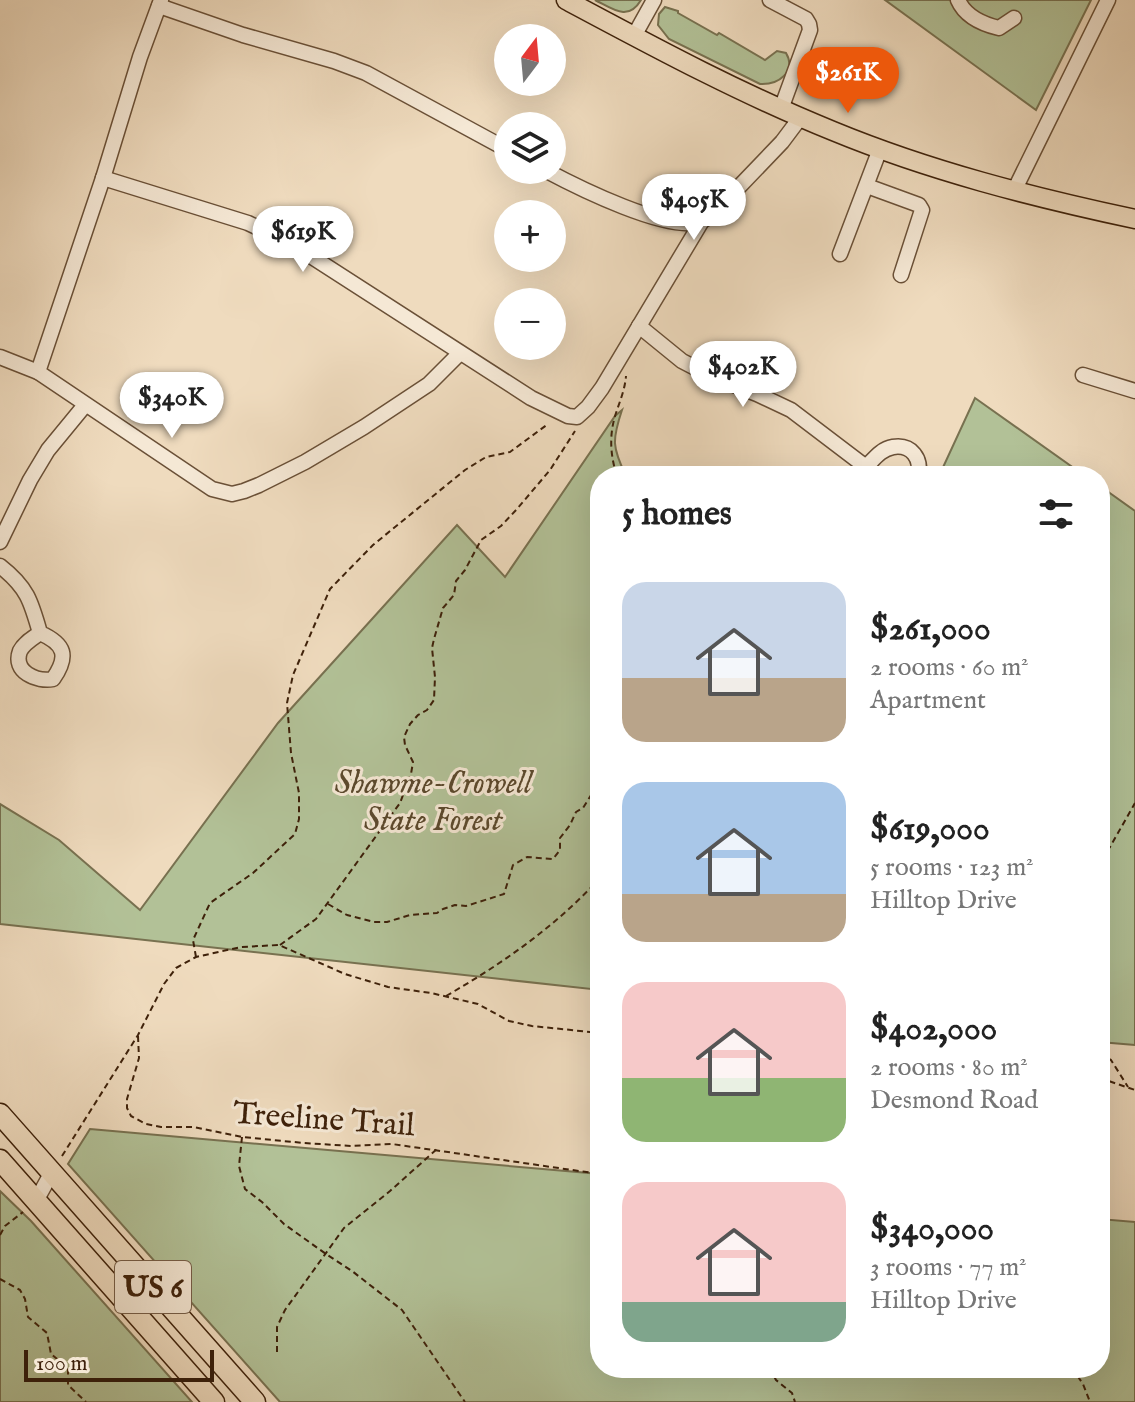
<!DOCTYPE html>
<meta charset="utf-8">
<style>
:root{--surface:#fff;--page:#f2f2f2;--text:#222;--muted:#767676;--accent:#ea580c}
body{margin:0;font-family:"IM FELL English",serif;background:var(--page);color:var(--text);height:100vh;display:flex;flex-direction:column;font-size:30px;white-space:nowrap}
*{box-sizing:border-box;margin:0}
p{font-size:26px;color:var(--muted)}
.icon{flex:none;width:44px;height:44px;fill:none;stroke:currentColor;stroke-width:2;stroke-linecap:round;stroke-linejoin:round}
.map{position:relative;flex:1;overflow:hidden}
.drawer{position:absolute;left:590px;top:466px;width:520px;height:912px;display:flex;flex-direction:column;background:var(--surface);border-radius:32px;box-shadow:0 8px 32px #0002}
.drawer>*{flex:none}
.needle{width:52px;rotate:16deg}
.tools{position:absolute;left:494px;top:24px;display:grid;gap:16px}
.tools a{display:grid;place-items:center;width:72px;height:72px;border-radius:50%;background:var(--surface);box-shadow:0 8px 32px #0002;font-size:40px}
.scale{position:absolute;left:24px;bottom:20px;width:190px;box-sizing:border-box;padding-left:8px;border:4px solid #3e210a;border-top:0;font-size:22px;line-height:28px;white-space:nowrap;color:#3e210a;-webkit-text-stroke:6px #f5e8d5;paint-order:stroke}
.price{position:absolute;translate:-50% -68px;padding:0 18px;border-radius:28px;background:#fff;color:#222;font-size:26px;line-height:52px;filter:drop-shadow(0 2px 4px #0008)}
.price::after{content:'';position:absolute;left:50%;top:48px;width:24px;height:18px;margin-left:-12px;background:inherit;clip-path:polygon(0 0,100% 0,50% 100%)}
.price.current{background:var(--accent);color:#fff}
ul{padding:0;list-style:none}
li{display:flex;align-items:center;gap:24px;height:200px;padding:0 32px}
li span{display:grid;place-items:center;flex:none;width:224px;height:160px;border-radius:24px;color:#555}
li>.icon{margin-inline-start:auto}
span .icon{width:96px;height:96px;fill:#fffc;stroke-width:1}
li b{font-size:34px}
h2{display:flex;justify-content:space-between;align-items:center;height:96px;padding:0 32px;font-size:34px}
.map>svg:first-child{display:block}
.green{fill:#b2c197;stroke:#787150;stroke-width:2}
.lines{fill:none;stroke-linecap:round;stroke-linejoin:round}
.minor-casing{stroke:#6a5037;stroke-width:17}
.major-casing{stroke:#3e210a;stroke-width:21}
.highway-casing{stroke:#3e210a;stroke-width:23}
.path{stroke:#3e210a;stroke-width:2;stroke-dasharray:6 4;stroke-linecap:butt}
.minor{stroke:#f5e8d5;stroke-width:14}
.major{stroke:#efdbbe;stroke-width:18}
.highway{stroke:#efdbbe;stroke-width:20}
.labels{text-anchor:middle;stroke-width:6;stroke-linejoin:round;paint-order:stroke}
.shield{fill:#f5e8d5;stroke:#755d47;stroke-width:2}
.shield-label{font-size:30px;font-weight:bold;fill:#3e210a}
.park-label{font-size:32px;font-style:italic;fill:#5b492d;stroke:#f5e8d5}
.street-label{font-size:32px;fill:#3e210a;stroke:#f5e8d5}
</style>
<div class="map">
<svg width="1135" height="1402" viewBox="0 0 1135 1402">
<rect width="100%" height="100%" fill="#efdbbe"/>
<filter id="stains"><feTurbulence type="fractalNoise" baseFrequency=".0025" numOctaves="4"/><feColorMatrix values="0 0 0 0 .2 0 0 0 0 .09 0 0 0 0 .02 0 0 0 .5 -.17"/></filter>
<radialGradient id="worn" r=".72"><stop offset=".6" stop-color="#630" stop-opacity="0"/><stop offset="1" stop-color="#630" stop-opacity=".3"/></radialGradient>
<g class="green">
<path d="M595,0H641C628,22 613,9 595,0Z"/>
<polygon points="885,0 1091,0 1036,110"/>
<path d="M665,7L678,11V13L717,35L719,33L765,60L777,51L786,53C797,72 778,85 760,84L669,39L658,25L659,14Z"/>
<polygon points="975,398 1085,476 939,476"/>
<path d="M622,410C612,440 612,447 626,476H600V990L0,924V804L59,840L140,910L278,723L457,525L505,577L615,416Z"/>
<polygon points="1100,486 1135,511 1135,1045 1100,1042"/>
<polygon points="90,1129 600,1174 600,1368 1100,1368 1100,1219 1135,1222 1135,1402 280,1402 68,1164"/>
<polygon points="0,1191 31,1221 192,1402 0,1402"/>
</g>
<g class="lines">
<defs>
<g id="minor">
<polyline points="161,0 140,57 103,178 38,372 212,489 232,494 244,491 259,485 305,462 364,427 429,384 460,353"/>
<polyline points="770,0 806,19 809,24 810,30 781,109"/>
<path d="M958,0C965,16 982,24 999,28L1014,18"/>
<polyline points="159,6 243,35 334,61 366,73 508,150"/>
<polyline points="634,36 654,0"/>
<path d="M545,170C575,186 670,234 702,221C702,221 711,215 712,215L782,142L800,118"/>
<polyline points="103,178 248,223 292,244 531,398 568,416 577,417 588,407 602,388 702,221"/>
<polyline points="867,186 919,205 922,210 901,275"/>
<polyline points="1014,191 1108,0"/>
<polyline points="840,254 880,149"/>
<polyline points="639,326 682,361 709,375 757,394 791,410 866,467 871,476"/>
<polyline points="0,357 38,372"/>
<polyline points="1083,375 1135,391"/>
<path d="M866,467C874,459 881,449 893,447C912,444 922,459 918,476"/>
<polyline points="0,542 30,480 48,450 85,405"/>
<path d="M0,566C27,587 31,601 40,633C65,644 69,656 53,679C37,682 12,672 20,651C24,643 33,638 40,633"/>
<polyline points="36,1201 52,1172"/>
</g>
<path id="major" d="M566,0C654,47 741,94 833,131C930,171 1032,197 1135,219"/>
<g id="highway">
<polyline points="0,1114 255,1402"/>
<polyline points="0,1160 214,1402"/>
</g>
</defs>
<use href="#minor" class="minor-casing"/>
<use href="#major" class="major-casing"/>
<use href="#highway" class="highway-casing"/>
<g class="path">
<path d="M617,476C610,455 609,434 616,413C620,401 625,389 626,376"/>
<polyline points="1100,858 1110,847 1135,803"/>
<polyline points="328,904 347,915 374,922 387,922 410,915 437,913 443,909 455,905 466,906 504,894 513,865 527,857 553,859 560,850 560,838 570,825 576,812 583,808 593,792 600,789"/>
<polyline points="280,945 316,919 400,803 411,774 413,762 405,745 404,737 410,724 418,715 427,710 434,700 435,677 432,648 434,639 443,608 454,595 456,581 465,570 481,540 501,526 517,509 550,470 575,431"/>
<polyline points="196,957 193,940 210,903 253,873 295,834 299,819 299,793 291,753 287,703 293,675 330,589 373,545 465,470 486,457 510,452 548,424"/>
<path d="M446,996C502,964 556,926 600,878"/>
<polyline points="138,1036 139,1058 127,1099 127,1108 131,1116 146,1124 161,1127 193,1127 242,1137 304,1143 352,1146 392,1144 600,1174"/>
<polyline points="1100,1054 1111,1060 1128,1087"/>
<polyline points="1100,1078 1135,1090"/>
<polyline points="242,1137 239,1166 245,1189 262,1202 284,1224 326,1254 352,1271 402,1310 465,1402"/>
<polyline points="62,1156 138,1035 164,984 176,968 196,957 241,947 279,945 345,974 388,987 431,993 478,1004 509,1021 532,1026 600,1033"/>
<polyline points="0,1235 5,1226 23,1212"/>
<polyline points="0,1279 20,1290 25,1299 28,1317 47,1333 51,1354 68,1368 68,1385 86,1402"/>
<polyline points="277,1352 277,1327 285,1310 344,1228 390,1191 437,1149"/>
<polyline points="770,1368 776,1380 792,1393 795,1402"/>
<polyline points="1072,1368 1083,1384 1090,1402"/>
</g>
<use href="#minor" class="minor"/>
<use href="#major" class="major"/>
<use href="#highway" class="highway"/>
</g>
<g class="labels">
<rect class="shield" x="115" y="1261" width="76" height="52" rx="6"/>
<g class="shield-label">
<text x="153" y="1297">US 6</text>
</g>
<g class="park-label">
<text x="433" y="793">Shawme-Crowell<tspan x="433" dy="37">State Forest</tspan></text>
</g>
<g class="street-label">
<text transform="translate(324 1118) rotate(4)" y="11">Treeline Trail</text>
</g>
</g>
<rect width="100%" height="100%" filter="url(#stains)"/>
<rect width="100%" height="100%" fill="url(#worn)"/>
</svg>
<div class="tools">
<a><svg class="needle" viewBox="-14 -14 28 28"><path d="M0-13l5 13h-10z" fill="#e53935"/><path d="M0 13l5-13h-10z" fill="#767676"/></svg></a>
<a><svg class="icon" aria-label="layers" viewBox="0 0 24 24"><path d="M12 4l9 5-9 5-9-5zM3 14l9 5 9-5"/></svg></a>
<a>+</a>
<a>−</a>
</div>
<div class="scale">100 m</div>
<b class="price current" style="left:848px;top:115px">$261K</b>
<b class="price" style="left:694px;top:242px">$405K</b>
<b class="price" style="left:303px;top:274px">$619K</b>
<b class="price" style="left:743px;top:409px">$402K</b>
<b class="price" style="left:172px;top:440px">$340K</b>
<section class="drawer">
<h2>5 homes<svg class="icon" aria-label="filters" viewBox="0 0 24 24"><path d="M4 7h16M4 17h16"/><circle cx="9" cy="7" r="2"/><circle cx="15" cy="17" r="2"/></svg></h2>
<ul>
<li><span style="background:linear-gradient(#c9d6e8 60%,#b9a48a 0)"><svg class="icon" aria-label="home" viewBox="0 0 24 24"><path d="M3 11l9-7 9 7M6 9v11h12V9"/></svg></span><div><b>$261,000</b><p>2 rooms · 60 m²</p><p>Apartment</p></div></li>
<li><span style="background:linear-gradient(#a9c7e8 70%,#b9a48a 0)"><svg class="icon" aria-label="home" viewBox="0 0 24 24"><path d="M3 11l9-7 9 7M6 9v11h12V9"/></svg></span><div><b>$619,000</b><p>5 rooms · 123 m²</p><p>Hilltop Drive</p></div></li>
<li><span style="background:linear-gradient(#f6c9c9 60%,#8fb573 0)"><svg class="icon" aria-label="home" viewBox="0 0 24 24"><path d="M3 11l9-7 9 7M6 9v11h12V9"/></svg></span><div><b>$402,000</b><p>2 rooms · 80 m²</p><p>Desmond Road</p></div></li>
<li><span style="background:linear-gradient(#f6c9c9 75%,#7fa58c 0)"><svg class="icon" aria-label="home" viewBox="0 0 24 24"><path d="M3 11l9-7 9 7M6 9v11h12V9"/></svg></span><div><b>$340,000</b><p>3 rooms · 77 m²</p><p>Hilltop Drive</p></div></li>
</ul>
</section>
</div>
